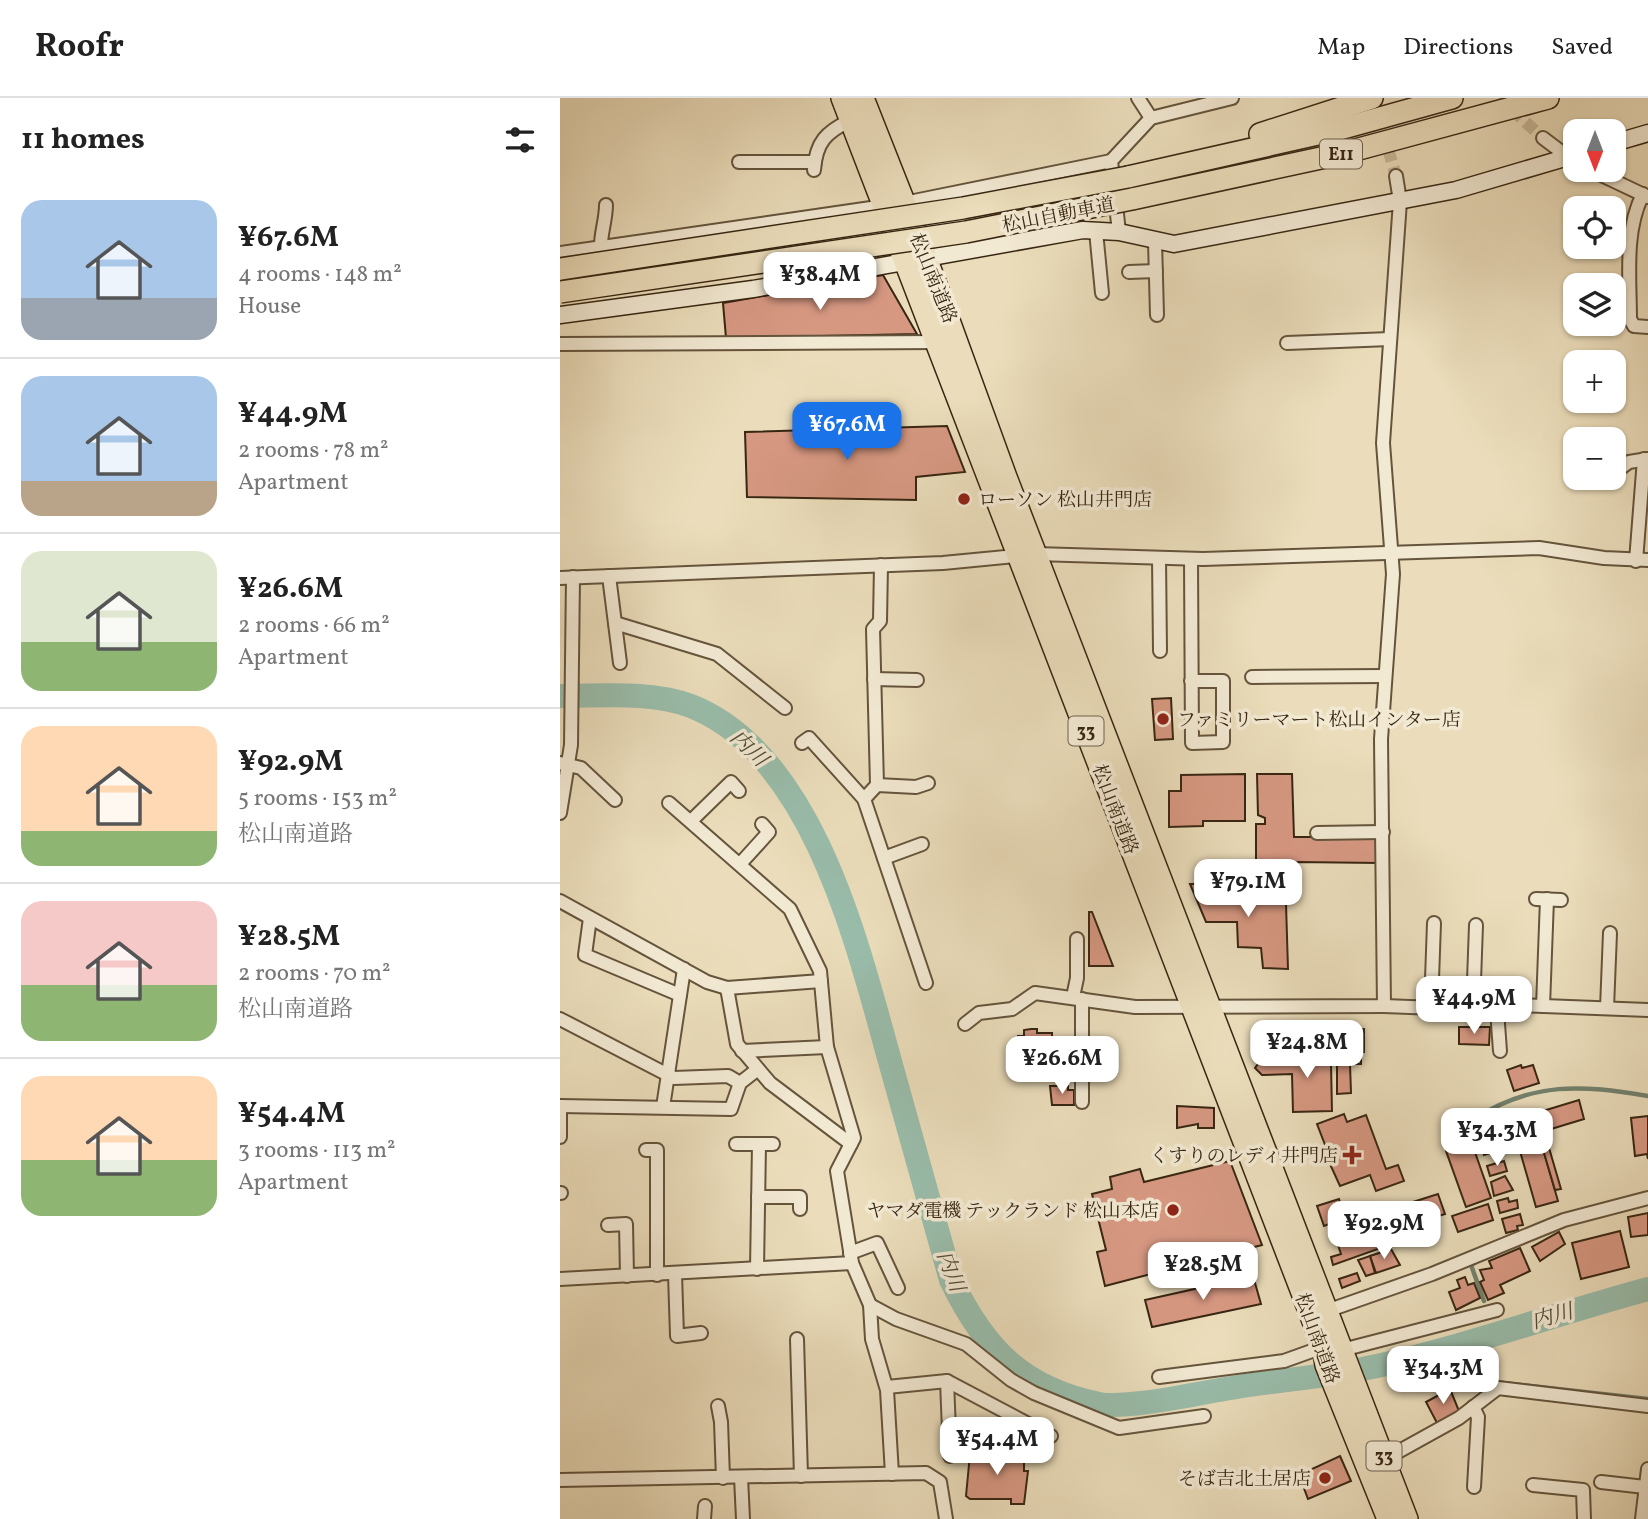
<!DOCTYPE html>
<meta charset="utf-8">
<style>
:root{--surface:#fff;--page:#f2f2f2;--text:#222;--muted:#767676;--line:#e0e0e0;--accent:#1a73e8}
body{margin:0;font-family:Vollkorn,"Noto Serif JP",serif;background:var(--page);color:var(--text);height:100vh;display:flex;flex-direction:column;font-size:26px;white-space:nowrap}
*{box-sizing:border-box;margin:0}
p{font-size:23px;color:var(--muted)}
.icon{flex:none;width:38px;height:38px;fill:none;stroke:currentColor;stroke-width:2;stroke-linecap:round;stroke-linejoin:round}
.map{position:relative;flex:1;overflow:hidden}
.side{display:flex;flex-direction:column;background:var(--surface);width:560px}
.side>*{flex:none}
.needle{width:46px;rotate:180deg}
.fabs{position:absolute;left:1003px;top:21px;display:grid;gap:14px}
.fabs a{display:grid;place-items:center;width:63px;height:63px;border-radius:14px;background:var(--surface);box-shadow:0 2px 5px #0004;font-size:35px}
.price{position:absolute;translate:-50% -60px;padding:0 16px;border-radius:14px;background:#fff;color:#222;font-size:23px;line-height:46px;filter:drop-shadow(0 2px 4px #0008)}
.price::after{content:'';position:absolute;left:50%;top:42px;width:21px;height:16px;margin-left:-10px;background:inherit;clip-path:polygon(0 0,100% 0,50% 100%)}
.price.selected{background:var(--accent);color:#fff}
ul{padding:0;list-style:none}
li{display:flex;align-items:center;gap:21px;height:175px;padding:0 21px}
li+li{border-top:2px solid var(--line)}
li span{display:grid;place-items:center;flex:none;width:196px;height:140px;border-radius:21px;color:#555}
li>.icon{margin-inline-start:auto}
span .icon{width:84px;height:84px;fill:#fffc;stroke-width:1}
li b{font-size:30px}
h2{display:flex;justify-content:space-between;align-items:center;height:84px;padding:0 21px;font-size:30px}
header{display:flex;align-items:center;gap:42px;box-sizing:border-box;height:98px;padding:0 35px;background:var(--surface);border-bottom:2px solid var(--line)}
header strong{font-size:33px}
nav{display:flex;gap:38px;margin-inline-start:auto;font-size:24px}
main{display:flex;flex:1;min-height:0}
.map>svg:first-child{display:block}
.lines{fill:none;stroke-linecap:round;stroke-linejoin:round}
.stream{stroke:#72816e;stroke-width:4.5}
.river{stroke:#99bdab;stroke-width:24}
.building{fill:#d79882;stroke:#382612;stroke-width:2}
.street-tunnel{stroke:#c7b899;stroke-width:12;stroke-dasharray:12 6;stroke-linecap:butt}
.street-casing{stroke:#65543c;stroke-width:16}
.secondary-casing{stroke:#382612;stroke-width:19}
.highway-casing{stroke:#382612;stroke-width:24}
.street{stroke:#f2e9d3;stroke-width:12}
.secondary{stroke:#f2e9d3;stroke-width:16}
.highway{stroke:#ebddbb;stroke-width:21}
.highway-bridge-casing{stroke:#382612;stroke-width:24;stroke-linecap:butt}
.highway-bridge{stroke:#ebddbb;stroke-width:21}
.poi-dot{fill:#8f2418;stroke:#f2e9d3;stroke-width:2.5}
.labels{text-anchor:middle;stroke-width:7;stroke-linejoin:round;paint-order:stroke}
.shield{fill:#f2e9d3;stroke:#70604c;stroke-width:2}
.shield-label{font-size:18px;font-weight:bold;fill:#382612}
.street-label{font-size:19px;fill:#382612;stroke:#f2e9d3}
.poi-label{font-size:19px;fill:#382612;stroke:#f2e9d3;text-anchor:end}
.water-label{font-size:21px;font-style:italic;fill:#504c38;stroke:#f2e9d3}
</style>
<header>
<strong>Roofr</strong>
<nav><a>Map</a><a>Directions</a><a>Saved</a></nav>
</header>
<main>
<section class="side">
<h2>11 homes<svg class="icon" aria-label="filters" viewBox="0 0 24 24"><path d="M4 7h16M4 17h16"/><circle cx="9" cy="7" r="2"/><circle cx="15" cy="17" r="2"/></svg></h2>
<ul>
<li><span style="background:linear-gradient(#a9c7e8 70%,#9aa5b1 0)"><svg class="icon" aria-label="home" viewBox="0 0 24 24"><path d="M3 11l9-7 9 7M6 9v11h12V9"/></svg></span><div><b>¥67.6M</b><p>4 rooms · 148 m²</p><p>House</p></div></li>
<li><span style="background:linear-gradient(#a9c7e8 75%,#b9a48a 0)"><svg class="icon" aria-label="home" viewBox="0 0 24 24"><path d="M3 11l9-7 9 7M6 9v11h12V9"/></svg></span><div><b>¥44.9M</b><p>2 rooms · 78 m²</p><p>Apartment</p></div></li>
<li><span style="background:linear-gradient(#dfe7d0 65%,#8fb573 0)"><svg class="icon" aria-label="home" viewBox="0 0 24 24"><path d="M3 11l9-7 9 7M6 9v11h12V9"/></svg></span><div><b>¥26.6M</b><p>2 rooms · 66 m²</p><p>Apartment</p></div></li>
<li><span style="background:linear-gradient(#ffd9b3 75%,#8fb573 0)"><svg class="icon" aria-label="home" viewBox="0 0 24 24"><path d="M3 11l9-7 9 7M6 9v11h12V9"/></svg></span><div><b>¥92.9M</b><p>5 rooms · 153 m²</p><p>松山南道路</p></div></li>
<li><span style="background:linear-gradient(#f6c9c9 60%,#8fb573 0)"><svg class="icon" aria-label="home" viewBox="0 0 24 24"><path d="M3 11l9-7 9 7M6 9v11h12V9"/></svg></span><div><b>¥28.5M</b><p>2 rooms · 70 m²</p><p>松山南道路</p></div></li>
<li><span style="background:linear-gradient(#ffd9b3 60%,#8fb573 0)"><svg class="icon" aria-label="home" viewBox="0 0 24 24"><path d="M3 11l9-7 9 7M6 9v11h12V9"/></svg></span><div><b>¥54.4M</b><p>3 rooms · 113 m²</p><p>Apartment</p></div></li>
</ul>
</section>
<div class="map">
<svg width="1088" height="1421" viewBox="0 0 1088 1421">
<rect width="100%" height="100%" fill="#ebddbb"/>
<filter id="stains"><feTurbulence type="fractalNoise" baseFrequency=".00286" numOctaves="4"/><feColorMatrix values="0 0 0 0 .2 0 0 0 0 .09 0 0 0 0 .02 0 0 0 .5 -.17"/></filter>
<radialGradient id="worn" r=".72"><stop offset=".6" stop-color="#630" stop-opacity="0"/><stop offset="1" stop-color="#630" stop-opacity=".3"/></radialGradient>
<g class="lines">
<g class="stream">
<path d="M914,1021C973,983 1022,987 1088,998"/>
<polyline points="916,1164 911,1167 924,1203"/>
<polyline points="881,1249 898,1280 1088,1301"/>
</g>
<path class="river" d="M0,598C42,598 91,593 131,608C255,657 299,853 331,967C351,1039 371,1110 391,1182C424,1250 461,1290 539,1306C568,1311 634,1296 665,1291C715,1282 768,1279 817,1268C908,1248 998,1215 1088,1191"/>
</g>
<g class="building">
<polygon points="323,177 357,236 166,240 163,205"/>
<polygon points="387,328 405,374 356,379 356,402 187,399 185,334"/>
<polygon points="611,600 613,641 595,642 592,601"/>
<polygon points="685,676 685,723 643,723 643,728 609,729 609,693 621,693 621,677"/>
<polygon points="697,676 732,676 734,739 818,739 819,765 736,764 736,771 707,771 704,763 696,762 696,726 705,726 705,720 698,717"/>
<polygon points="630,786 692,786 694,805 726,806 728,871 703,870 701,850 678,849 677,824 646,824"/>
<polygon points="529,814 532,814 553,868 529,868"/>
<polygon points="899,929 930,929 929,947 899,946"/>
<polygon points="471,931 477,931 477,935 492,935 492,941 497,941 497,949 500,949 500,966 485,966 485,953 476,953 476,960 464,960 464,953 458,953 458,938 464,938 464,932"/>
<polygon points="804,931 804,954 697,957 696,934"/>
<polygon points="801,960 801,966 771,966 772,1013 733,1014 732,976 702,977 695,970 701,962"/>
<polygon points="790,966 791,995 777,996 777,967"/>
<polygon points="961,967 962,970 973,967 979,985 954,993 947,972"/>
<polygon points="490,988 508,988 508,992 514,992 514,1007 492,1007"/>
<polygon points="1019,1002 1024,1021 978,1035 973,1016"/>
<polygon points="617,1008 654,1010 654,1030 638,1030 638,1026 617,1030"/>
<polygon points="784,1016 787,1024 806,1017 826,1071 838,1067 844,1083 816,1093 810,1077 780,1088 764,1053 767,1052 757,1026"/>
<polygon points="973,1016 998,1103 976,1109 951,1022"/>
<polygon points="935,1018 939,1032 921,1037 917,1024"/>
<polygon points="1088,1018 1088,1061 1087,1056 1075,1058 1071,1020"/>
<polygon points="932,1039 936,1053 924,1057 920,1043"/>
<polygon points="910,1040 931,1100 906,1109 886,1053 897,1045"/>
<polygon points="987,1043 1001,1091 995,1092 981,1045"/>
<polygon points="670,1063 702,1147 545,1188 537,1154 546,1152 532,1096 552,1091 550,1079 580,1071 584,1084"/>
<polygon points="944,1063 947,1073 930,1078 927,1068"/>
<polygon points="945,1078 953,1092 934,1098 931,1084"/>
<polygon points="878,1096 885,1116 857,1124 861,1134 841,1141 831,1111"/>
<polygon points="948,1100 949,1104 957,1102 958,1110 940,1115 937,1103"/>
<polygon points="779,1101 783,1114 778,1116 780,1122 764,1128 757,1108"/>
<polygon points="928,1106 933,1122 898,1134 892,1118"/>
<polygon points="1088,1115 1088,1137 1071,1139 1068,1119"/>
<polygon points="960,1116 963,1127 957,1128 958,1132 946,1135 942,1121"/>
<polygon points="823,1120 832,1146 773,1167 771,1159 781,1156 776,1141 781,1139 780,1136"/>
<polygon points="1060,1133 1069,1169 1021,1181 1012,1145"/>
<polygon points="999,1134 1005,1146 980,1163 972,1149"/>
<polygon points="960,1150 970,1173 940,1187 944,1195 928,1202 920,1184 924,1182 920,1172 932,1170 929,1163"/>
<polygon points="831,1151 840,1167 816,1175 810,1158"/>
<polygon points="810,1158 815,1175 806,1178 798,1162"/>
<polygon points="797,1175 800,1183 782,1190 779,1181"/>
<polygon points="693,1178 701,1206 592,1229 585,1202"/>
<polygon points="905,1179 908,1187 914,1185 920,1200 896,1212 889,1194 900,1190 897,1182"/>
<polygon points="890,1291 899,1313 877,1325 866,1304"/>
<polygon points="410,1356 464,1356 464,1373 468,1373 464,1406 451,1406 451,1401 410,1401 406,1398"/>
<polygon points="780,1358 791,1383 748,1401 739,1377"/>
</g>
<g class="lines">
<g class="street-tunnel">
<polyline points="813,0 836,78"/>
<polyline points="939,0 983,40"/>
</g>
<defs>
<g id="street">
<polyline points="578,0 591,20"/>
<polyline points="983,40 1012,62"/>
<polyline points="179,64 255,64"/>
<path d="M254,72C256,44 266,34 291,22"/>
<polyline points="1031,72 1088,99"/>
<path d="M1083,96C1064,133 1070,181 1070,221L1074,228L1088,229"/>
<polyline points="354,103 551,63"/>
<polyline points="536,133 542,195"/>
<polyline points="559,134 551,63 591,20 672,0"/>
<polyline points="595,143 597,217"/>
<path d="M41,150C40,138 46,122 46,107"/>
<polyline points="0,155 311,110"/>
<polyline points="569,174 596,173"/>
<polyline points="727,245 830,241"/>
<polyline points="0,246 381,244"/>
<polyline points="1054,375 1069,364 1088,361"/>
<polyline points="1014,378 1015,378"/>
<polyline points="599,460 600,553"/>
<polyline points="631,461 632,645 663,644 663,583 631,583"/>
<polyline points="1076,463 1084,361"/>
<polyline points="49,478 60,565"/>
<polyline points="0,480 383,465 476,456 643,461 979,450 1044,460 1088,462"/>
<polyline points="55,525 157,556 225,610"/>
<polyline points="692,579 825,578"/>
<polyline points="314,581 357,582"/>
<polyline points="242,645 249,640 304,701 366,885"/>
<polyline points="0,665 21,670 55,702"/>
<polyline points="317,687 356,689 368,685"/>
<polyline points="304,701 317,687 313,531 320,523 321,467"/>
<polyline points="109,705 230,811 260,873 267,949 294,1040 277,1073 292,1165 310,1207 312,1241 327,1292 332,1376"/>
<polyline points="0,715 11,647 13,479"/>
<polyline points="132,722 171,684 179,693"/>
<polyline points="757,735 823,734"/>
<polyline points="324,760 362,746"/>
<polyline points="180,766 209,734 202,726"/>
<polyline points="976,801 1001,802"/>
<polyline points="0,803 147,884 167,890 261,883"/>
<polyline points="30,820 25,857 120,897"/>
<polyline points="167,890 177,946 210,985 291,1046"/>
<polyline points="513,899 517,880 517,841"/>
<polyline points="824,908 928,912 960,907 1088,912"/>
<polyline points="983,908 987,801"/>
<polyline points="871,909 874,825"/>
<polyline points="1047,910 1050,835"/>
<polyline points="913,911 916,827"/>
<polyline points="937,912 940,953"/>
<polyline points="0,921 114,980 168,978 180,985"/>
<polyline points="405,926 419,915 452,911 475,895 575,909 824,908 821,641 833,476 823,345 840,103 836,78"/>
<polyline points="182,953 267,949"/>
<polyline points="522,1004 522,901"/>
<polyline points="0,1008 171,1011 180,985 198,971"/>
<polyline points="103,1009 124,871"/>
<polyline points="0,1039 0,1008"/>
<polyline points="176,1046 213,1046"/>
<polyline points="86,1052 97,1052 97,1177"/>
<polyline points="0,1095 1,1095"/>
<polyline points="198,1099 240,1099 240,1111"/>
<polyline points="48,1127 66,1126 67,1178"/>
<polyline points="290,1155 317,1145 338,1190"/>
<polyline points="197,1171 199,1046"/>
<polyline points="115,1176 117,1238 141,1235"/>
<polyline points="0,1181 292,1165"/>
<polyline points="310,1207 336,1221 406,1246 451,1282 474,1295 559,1330 644,1318"/>
<polyline points="761,1215 872,1176 1004,1122 1088,1100"/>
<polyline points="237,1241 241,1378"/>
<polyline points="782,1252 937,1212"/>
<polyline points="599,1279 724,1263 763,1249"/>
<polyline points="387,1283 390,1358"/>
<polyline points="327,1289 387,1283 491,1338"/>
<polyline points="158,1308 161,1324 163,1380"/>
<polyline points="913,1309 918,1319 914,1389"/>
<polyline points="825,1361 899,1320 938,1290 1088,1308"/>
<polyline points="181,1379 183,1421"/>
<polyline points="0,1382 366,1375 380,1384 386,1421"/>
<polyline points="1041,1384 1085,1389"/>
<polyline points="973,1387 1023,1392 1024,1421"/>
<polyline points="144,1421 145,1408"/>
<polyline points="1082,1421 1088,1371"/>
</g>
<g id="secondary">
<polyline points="1054,45 1088,35"/>
<polyline points="0,217 193,191 523,132 559,134 614,146 896,92 1015,57"/>
</g>
<g id="highway">
<polyline points="282,0 763,1249 766,1267 828,1421"/>
<polyline points="303,0 367,162 446,379 847,1421"/>
<polyline points="700,36 812,0"/>
<polyline points="568,79 780,31 892,0"/>
<polyline points="572,101 784,55 988,0"/>
</g>
</defs>
<use href="#street" class="street-casing"/>
<use href="#secondary" class="secondary-casing"/>
<use href="#highway" class="highway-casing"/>
<use href="#street" class="street"/>
<use href="#secondary" class="secondary"/>
<use href="#highway" class="highway"/>
<defs>
<g id="highway-bridge">
<polyline points="0,171 403,110 568,79"/>
<polyline points="0,194 406,134 572,101"/>
</g>
</defs>
<use href="#highway-bridge" class="highway-bridge-casing"/>
<use href="#highway-bridge" class="highway-bridge"/>
</g>
<g class="poi-dot">
<circle cx="404" cy="401" r="7"/>
<circle cx="603" cy="621" r="7"/>
<path d="M788.5 1046.5h7v7h7v7h-7v7h-7v-7h-7v-7h7z"/>
<circle cx="613" cy="1112" r="7"/>
<circle cx="765" cy="1380" r="7"/>
</g>
<g class="labels">
<g class="shield">
<rect x="760" y="41.5" width="42" height="29" rx="5"/>
<rect x="508.5" y="618.5" width="35" height="29" rx="5"/>
<rect x="806.5" y="1343.5" width="35" height="29" rx="5"/>
</g>
<g class="shield-label">
<text x="781" y="62">E11</text>
<text x="526" y="639">33</text>
<text x="824" y="1364">33</text>
</g>
<g class="street-label">
<text transform="translate(498 116) rotate(-11)" y="7">松山自動車道</text>
<text transform="translate(374 180) rotate(68)" y="7">松山南道路</text>
<text transform="translate(556 711) rotate(69)" y="7">松山南道路</text>
<text transform="translate(758 1240) rotate(70)" y="7">松山南道路</text>
</g>
<g class="poi-label">
<text x="418" y="408" text-anchor="start">ローソン 松山井門店</text>
<text x="617" y="628" text-anchor="start">ファミリーマート松山インター店</text>
<text x="778" y="1064">くすりのレディ井門店</text>
<text x="599" y="1119">ヤマダ電機 テックランド 松山本店</text>
<text x="751" y="1387">そば吉北土居店</text>
</g>
<g class="water-label">
<text transform="translate(189 650) rotate(44)" y="7">内川</text>
<text transform="translate(391 1173) rotate(69)" y="7">内川</text>
<text transform="translate(992 1218) rotate(-16)" y="7">内川</text>
</g>
</g>
<rect width="100%" height="100%" filter="url(#stains)"/>
<rect width="100%" height="100%" fill="url(#worn)"/>
</svg>
<div class="fabs">
<a><svg class="needle" viewBox="-14 -14 28 28"><path d="M0-13l5 13h-10z" fill="#e53935"/><path d="M0 13l5-13h-10z" fill="#767676"/></svg></a>
<a><svg class="icon" aria-label="locate" viewBox="0 0 24 24"><circle cx="12" cy="12" r="6"/><path d="M12 2v4M12 18v4M2 12h4M18 12h4"/></svg></a>
<a><svg class="icon" aria-label="layers" viewBox="0 0 24 24"><path d="M12 4l9 5-9 5-9-5zM3 14l9 5 9-5"/></svg></a>
<a>+</a>
<a>−</a>
</div>
<b class="price" style="left:260px;top:214px">¥38.4M</b>
<b class="price selected" style="left:287px;top:364px">¥67.6M</b>
<b class="price" style="left:688px;top:821px">¥79.1M</b>
<b class="price" style="left:914px;top:938px">¥44.9M</b>
<b class="price" style="left:747px;top:982px">¥24.8M</b>
<b class="price" style="left:502px;top:998px">¥26.6M</b>
<b class="price" style="left:937px;top:1070px">¥34.3M</b>
<b class="price" style="left:824px;top:1163px">¥92.9M</b>
<b class="price" style="left:643px;top:1204px">¥28.5M</b>
<b class="price" style="left:883px;top:1308px">¥34.3M</b>
<b class="price" style="left:437px;top:1379px">¥54.4M</b>
</div>
</main>
